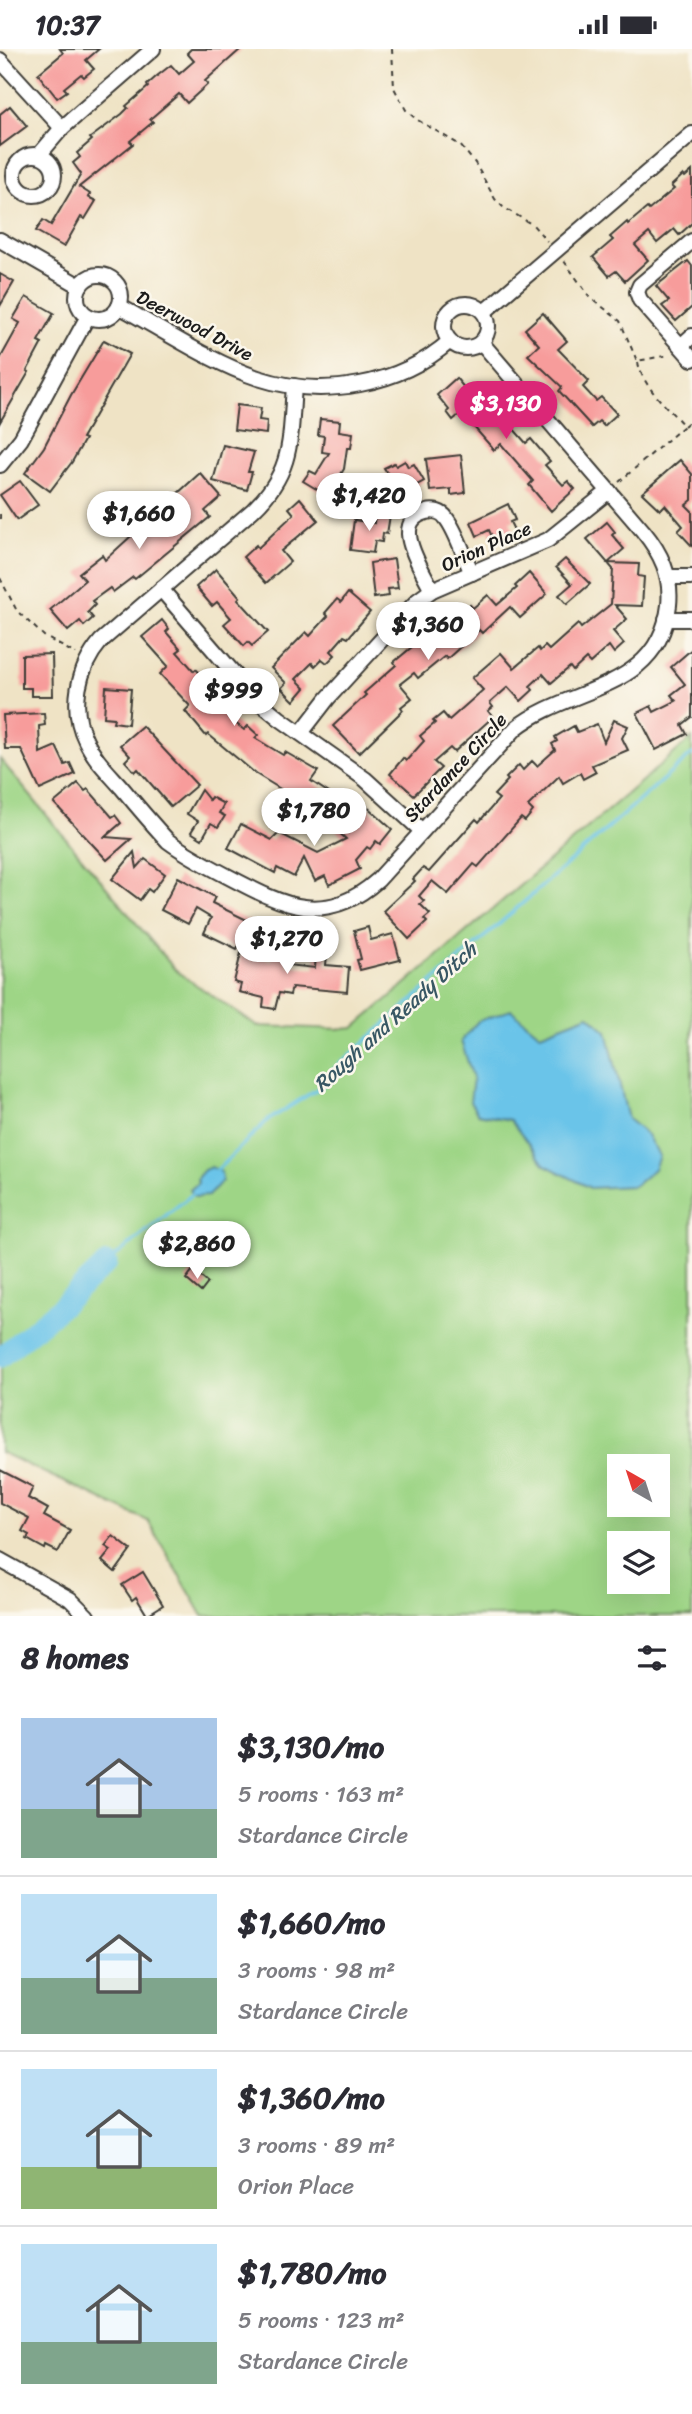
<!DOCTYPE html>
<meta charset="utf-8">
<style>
:root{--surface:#fff;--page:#f7f7f7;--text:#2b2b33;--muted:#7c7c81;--line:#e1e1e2;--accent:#db2777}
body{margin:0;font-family:Sriracha,sans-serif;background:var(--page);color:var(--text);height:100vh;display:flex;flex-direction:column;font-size:26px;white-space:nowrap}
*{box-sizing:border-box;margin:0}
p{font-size:23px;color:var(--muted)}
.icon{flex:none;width:38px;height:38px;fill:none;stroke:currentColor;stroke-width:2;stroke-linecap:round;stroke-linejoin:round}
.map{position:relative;height:1567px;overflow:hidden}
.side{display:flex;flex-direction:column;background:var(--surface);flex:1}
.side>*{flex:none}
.needle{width:46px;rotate:321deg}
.fabs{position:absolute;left:607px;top:1405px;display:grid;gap:14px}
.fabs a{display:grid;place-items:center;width:63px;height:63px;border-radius:0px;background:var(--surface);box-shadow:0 7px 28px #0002;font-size:35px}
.price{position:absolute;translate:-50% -60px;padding:0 16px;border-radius:24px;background:#fff;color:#222;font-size:23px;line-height:46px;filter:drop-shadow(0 2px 4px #0008)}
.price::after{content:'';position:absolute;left:50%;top:42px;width:21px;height:16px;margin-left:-10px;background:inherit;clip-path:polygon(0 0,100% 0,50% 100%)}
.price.selected{background:var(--accent);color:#fff}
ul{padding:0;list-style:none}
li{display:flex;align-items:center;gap:21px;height:175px;padding:0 21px}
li+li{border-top:2px solid var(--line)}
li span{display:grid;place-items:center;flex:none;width:196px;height:140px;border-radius:0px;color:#555}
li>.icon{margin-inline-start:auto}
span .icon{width:84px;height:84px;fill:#fffc;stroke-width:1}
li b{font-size:30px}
h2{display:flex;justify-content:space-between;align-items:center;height:84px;padding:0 21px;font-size:30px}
.status{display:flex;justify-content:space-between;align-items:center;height:49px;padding:0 35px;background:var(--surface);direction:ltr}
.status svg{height:19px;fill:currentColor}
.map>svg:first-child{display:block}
.green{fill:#9ed586;stroke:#5d7851;stroke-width:2;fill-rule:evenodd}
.water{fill:#6bc4e9;stroke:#447082;stroke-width:2}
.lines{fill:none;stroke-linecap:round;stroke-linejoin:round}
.stream{stroke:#6bc4e9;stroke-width:3.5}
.river{stroke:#6bc4e9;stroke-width:21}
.building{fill:#f79c9b}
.minor-casing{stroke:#3c3a35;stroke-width:18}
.path{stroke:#3c3a35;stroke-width:2;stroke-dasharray:5 5;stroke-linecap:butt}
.minor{stroke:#fff;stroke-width:14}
.labels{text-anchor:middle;stroke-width:5;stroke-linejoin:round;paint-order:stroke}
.street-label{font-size:19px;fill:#1c1c1c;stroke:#fbf7ec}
.water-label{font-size:21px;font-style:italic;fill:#385764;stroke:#fbf7ec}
</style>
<div class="status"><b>10:37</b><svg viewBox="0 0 49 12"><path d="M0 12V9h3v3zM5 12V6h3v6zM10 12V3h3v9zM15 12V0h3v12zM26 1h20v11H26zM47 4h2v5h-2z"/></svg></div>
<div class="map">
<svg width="692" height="1567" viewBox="0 0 692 1567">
<rect width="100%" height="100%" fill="#fbf7ec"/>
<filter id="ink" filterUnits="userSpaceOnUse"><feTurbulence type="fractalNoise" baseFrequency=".0143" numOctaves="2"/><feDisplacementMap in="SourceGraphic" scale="14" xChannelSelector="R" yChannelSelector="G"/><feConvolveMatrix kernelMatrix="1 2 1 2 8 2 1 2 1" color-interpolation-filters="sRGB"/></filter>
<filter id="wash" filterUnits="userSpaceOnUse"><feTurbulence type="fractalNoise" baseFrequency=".00686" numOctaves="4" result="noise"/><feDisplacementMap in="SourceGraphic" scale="28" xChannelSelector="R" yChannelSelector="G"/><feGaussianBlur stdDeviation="1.57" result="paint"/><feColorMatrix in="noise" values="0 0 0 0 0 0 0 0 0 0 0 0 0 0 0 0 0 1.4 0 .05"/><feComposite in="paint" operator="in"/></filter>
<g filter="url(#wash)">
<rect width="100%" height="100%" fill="#efe3c5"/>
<path class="green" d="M692,689V1567H203L148,1472L0,1403V710L176,922L257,977L343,980L354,979ZM620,1418H658V1456H620ZM620,1494H658V1533H620Z"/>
<g class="water">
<polygon points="511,961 540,985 589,966 607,982 628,1070 647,1086 659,1107 654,1120 634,1137 590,1139 545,1116 510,1071 478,1065 470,1053 473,1029 461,992 478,972"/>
<polygon points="211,1118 221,1123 222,1132 208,1147 195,1148 190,1141 198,1134 197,1129 204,1121"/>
</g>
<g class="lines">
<g class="stream">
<polyline points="216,1122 267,1072 325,1035 331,1023 692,705"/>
<polyline points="107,1214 195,1143"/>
</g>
<polyline class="river" points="0,1308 53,1265 107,1214"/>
</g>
<g id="blocks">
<g class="building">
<polygon points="60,0 99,0 86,11 94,20 84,28 81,25 64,39 67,42 57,49 38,25 63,4"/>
<polygon points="191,0 241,0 205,32 208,35 187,54 179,45 150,70 153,73 130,92 133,95 79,138 90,145 88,148 96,152 85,170 81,168 64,198 36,182 43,171 51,176 81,125 73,114 80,108 77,104 92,91 90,89 122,65 128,59 126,57 148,38 147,36 157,27 171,16 179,25 194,12 187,4"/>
<polygon points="10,57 27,77 0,97 0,65"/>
<polygon points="692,122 692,174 679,186 674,180 657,194 649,184 635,196 648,211 625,232 616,222 609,227 593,208 613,191 610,188 627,173 628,175 647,159 649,161 674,140 671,137 683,126 685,128"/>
<polygon points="688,212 692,217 692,258 676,272 662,257 669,252 656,237"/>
<polygon points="0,225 14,233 0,257"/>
<polygon points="26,248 54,264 38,292 42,294 27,322 29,323 0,373 0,310 20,274 13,270"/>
<polygon points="543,264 567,292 558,300 589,332 583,338 596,352 601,348 617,365 604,377 599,372 592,378 559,342 562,338 528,306 539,296 525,280"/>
<polygon points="104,291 130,305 82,389 85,390 72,413 50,442 25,424 44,398 71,346"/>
<polygon points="456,329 466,341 472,336 480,346 475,350 487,364 493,360 498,366 502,362 506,366 509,364 516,373 511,377 526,394 531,390 550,412 545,416 563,436 568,432 575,440 551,462 529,436 533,432 501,395 494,401 467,370 464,372 459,366 453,371 447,363 449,361 437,346"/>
<polygon points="237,356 261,359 259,371 267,372 266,385 234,381"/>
<polygon points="320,370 340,372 339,382 353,384 351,399 347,399 344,420 328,447 303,432 310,422 316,425 329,404 322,403 324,387 318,386"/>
<polygon points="223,396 254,403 248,423 252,423 247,441 213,432"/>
<polygon points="461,406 465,444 451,446 451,440 430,442 426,410"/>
<polygon points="680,411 692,425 692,451 686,456 692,462 692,497 678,482 683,477 665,456 660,461 642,444"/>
<polygon points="405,412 408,418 414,415 424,432 406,442 409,448 396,455 390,445 379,452 371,437 389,427 384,419 394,414 396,417"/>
<polygon points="200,424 221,448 205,462 210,468 135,530 133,528 113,543 110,539 92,552 95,556 88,563 93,569 84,577 80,572 68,582 50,561 85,531 79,524 102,506 105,511"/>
<polygon points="20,432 38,456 17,471 0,446"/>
<polygon points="300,449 318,471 281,502 290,513 266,534 243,508 256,496 258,499 294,465 289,459"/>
<polygon points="508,455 515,471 510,473 516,485 495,494 489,481 477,487 471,473"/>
<polygon points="375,464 390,466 387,485 383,484 382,493 375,492 373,504 350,501 354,471 374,474"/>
<polygon points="607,473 615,483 612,486 624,500 608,514 639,515 638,527 644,528 642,557 615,556 627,570 613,582 624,595 614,604 609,597 590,614 586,610 573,622 570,618 551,634 543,625 530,637 533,641 521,652 508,638 490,654 493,658 488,662 493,668 454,703 450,699 434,713 441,719 414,746 390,725 403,709 406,712 424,692 420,687 435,674 433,672 443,664 449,671 483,641 472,629 501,604 514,619 538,599 540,602 545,597 549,601 578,575 581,579 611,555 613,520 587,490"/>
<polygon points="394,510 398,539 388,540 389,547 374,549 370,514"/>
<polygon points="565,510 590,535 567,555 559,546 572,535 556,518"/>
<polygon points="216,520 240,548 238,550 268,583 252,597 248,593 244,597 224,575 231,569 217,553 212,557 196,538"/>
<polygon points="529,524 547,545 520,569 510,558 482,584 479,581 447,610 445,607 418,629 414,624 400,635 412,649 401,658 403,661 359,704 333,677 366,646 364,644 396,616 394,613 425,587 421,584 435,572 437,574 443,568 448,574 452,573 470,556 473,559 488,546 497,556 517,539 515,537"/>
<polygon points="348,544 370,563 348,589 344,587 331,602 335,606 327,614 322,610 315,617 312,614 296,630 305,639 294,652 281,639 286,634 271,619 306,583 310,587 328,567 325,564 337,550 341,553"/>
<polygon points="162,571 169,580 166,583 181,600 177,603 194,622 196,620 208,633 205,636 222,655 226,652 235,662 228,668 244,681 248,677 258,686 255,689 283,706 285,703 318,722 311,732 329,744 314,767 285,747 287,744 256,725 208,685 206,687 185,662 190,657 160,625 168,617 142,588"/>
<polygon points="692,600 692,668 682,676 687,685 656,701 637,664 651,657 654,663 676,652 671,646 685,635 671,618"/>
<polygon points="52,605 53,647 31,647 31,639 22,639 22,606"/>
<polygon points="106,638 131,640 128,675 113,673 114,669 104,668"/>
<polygon points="44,664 45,676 39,677 40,704 56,697 65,716 70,714 75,725 40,741 21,700 5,700 3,666"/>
<polygon points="614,671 628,677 622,689 628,701 592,716 596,723 583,730 580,724 563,734 559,727 528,757 533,762 525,772 521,769 478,818 474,815 448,845 432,832 419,847 424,852 420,855 430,865 424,870 427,873 409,890 383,862 415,832 413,830 423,819 429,823 476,770 479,773 499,750 494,746 508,731 506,729 519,716 523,721 532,712 537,717 555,701 552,695 557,692 555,688 574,677 577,683 597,675 604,693"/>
<polygon points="142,677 197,736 171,758 138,720 135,723 125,712 130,707 120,696"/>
<polygon points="78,734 85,742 88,740 112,768 115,766 121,774 105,788 131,790 107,811 54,754"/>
<polygon points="201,741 209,751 211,748 224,755 219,764 225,767 218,778 211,774 202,790 191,783 198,772 187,765"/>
<polygon points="364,755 392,780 380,795 376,792 370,800 367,798 356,811 360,820 329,836 325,827 315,832 304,809 294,828 277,819 275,824 228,799 241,775 272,791 279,784 318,804 346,790 336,781 343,773 346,776"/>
<polygon points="134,803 137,819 145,810 165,825 152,843 148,840 140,851 112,830"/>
<polygon points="178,828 215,848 212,854 255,875 250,886 245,884 237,900 204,884 211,869 196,860 188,875 161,861"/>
<polygon points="368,878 371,891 393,885 400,911 360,921 357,911 361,910 354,882"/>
<polygon points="275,893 292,897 287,916 315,919 316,905 327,906 326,916 349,918 347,943 292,938 290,946 279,944 275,960 263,958 264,949 239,943 241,935 234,933 241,904 271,911"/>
<polygon points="193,1221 208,1234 201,1243 186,1230"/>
<polygon points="0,1421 33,1438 28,1449 48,1460 44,1467 70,1481 58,1503 46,1497 45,1500 27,1490 29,1486 22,1482 29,1469 0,1454"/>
<polygon points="113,1487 131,1501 115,1523 102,1512 111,1501 105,1497"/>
<polygon points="143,1523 163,1556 147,1566 136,1548 132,1551 122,1536"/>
</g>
</g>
</g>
<g filter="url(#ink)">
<use href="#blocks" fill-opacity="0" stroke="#3c3a35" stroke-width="2"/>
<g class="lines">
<defs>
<g id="minor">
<polyline points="0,11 62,79"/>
<circle cx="34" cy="126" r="20"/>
<polyline points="39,106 62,79 153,0"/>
<polyline points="0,191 80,237"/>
<polyline points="692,192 640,236 637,243 640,251 692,310"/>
<circle cx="99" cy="248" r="22"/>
<circle cx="466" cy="277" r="22"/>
<path d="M119,257C161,280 214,315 258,329C322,350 399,337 450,292"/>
<polyline points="484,263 692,85"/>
<polyline points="681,297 692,287"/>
<path d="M294,337C290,389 294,422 253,461L101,592C78,619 69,658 86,692C94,710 109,724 122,739C137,757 152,775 168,792C187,806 208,817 229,828C284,857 325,878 378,831L516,679C570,636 659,643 669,556C672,527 661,504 643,482L481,293"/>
<polyline points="0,416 21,390 88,267"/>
<polyline points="668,528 692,528"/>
<polyline points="161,540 256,650 279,669 365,730 422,782"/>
<path d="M432,541C423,521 388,472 427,463C434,461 442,463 446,469C457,483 464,508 472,524"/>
<polyline points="666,570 692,570"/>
<polyline points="301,684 328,649 417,552 432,541 548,491 609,442"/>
<polyline points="0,1511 70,1550 87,1567"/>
</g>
</defs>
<use href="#minor" class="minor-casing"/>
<g class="path">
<polyline points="392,0 394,39 406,61 416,70 460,96 475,114 495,150 503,158 533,176 547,192"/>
<polyline points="564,212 589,247 620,272 637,312 669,306"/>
<path d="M638,313C642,338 668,358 684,377L692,370"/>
<polyline points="619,433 684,377"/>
<polyline points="0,465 0,474"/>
<polyline points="0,529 17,562 45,588 76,605"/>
</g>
<use href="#minor" class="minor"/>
</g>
</g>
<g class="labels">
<g class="street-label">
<text transform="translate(195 276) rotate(28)" y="7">Deerwood Drive</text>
<text transform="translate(486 497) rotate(-24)" y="7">Orion Place</text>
<text transform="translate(455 718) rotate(-47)" y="7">Stardance Circle</text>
</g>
<g class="water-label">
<text transform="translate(395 968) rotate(-42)" y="7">Rough and Ready Ditch</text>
</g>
</g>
</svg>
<div class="fabs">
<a><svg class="needle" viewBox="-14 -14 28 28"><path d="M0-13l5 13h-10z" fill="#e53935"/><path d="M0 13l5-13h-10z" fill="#7c7c81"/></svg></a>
<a><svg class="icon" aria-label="layers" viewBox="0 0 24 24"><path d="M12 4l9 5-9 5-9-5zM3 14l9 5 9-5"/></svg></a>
</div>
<b class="price selected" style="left:506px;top:392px">$3,130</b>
<b class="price" style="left:369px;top:484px">$1,420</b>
<b class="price" style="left:139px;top:502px">$1,660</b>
<b class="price" style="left:428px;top:613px">$1,360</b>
<b class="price" style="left:234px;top:679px">$999</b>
<b class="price" style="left:314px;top:799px">$1,780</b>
<b class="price" style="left:287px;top:927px">$1,270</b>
<b class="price" style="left:197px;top:1232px">$2,860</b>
</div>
<section class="side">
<h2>8 homes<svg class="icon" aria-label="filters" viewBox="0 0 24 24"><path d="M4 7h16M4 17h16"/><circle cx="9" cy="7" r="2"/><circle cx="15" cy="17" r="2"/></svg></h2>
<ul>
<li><span style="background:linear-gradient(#a9c7e8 65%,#7fa58c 0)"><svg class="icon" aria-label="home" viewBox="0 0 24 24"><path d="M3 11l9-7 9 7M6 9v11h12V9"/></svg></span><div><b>$3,130/mo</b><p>5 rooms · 163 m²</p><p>Stardance Circle</p></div></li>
<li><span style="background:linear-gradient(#bfe0f5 60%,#7fa58c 0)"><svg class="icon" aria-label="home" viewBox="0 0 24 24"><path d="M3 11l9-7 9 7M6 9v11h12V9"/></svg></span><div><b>$1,660/mo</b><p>3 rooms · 98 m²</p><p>Stardance Circle</p></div></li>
<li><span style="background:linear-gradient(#bfe0f5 70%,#8fb573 0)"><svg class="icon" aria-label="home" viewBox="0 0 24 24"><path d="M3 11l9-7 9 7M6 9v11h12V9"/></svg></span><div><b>$1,360/mo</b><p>3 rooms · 89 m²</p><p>Orion Place</p></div></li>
<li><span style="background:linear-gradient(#bfe0f5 70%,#7fa58c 0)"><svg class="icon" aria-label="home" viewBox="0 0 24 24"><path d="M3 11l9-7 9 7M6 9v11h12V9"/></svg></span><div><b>$1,780/mo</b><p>5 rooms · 123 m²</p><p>Stardance Circle</p></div></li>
</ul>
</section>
